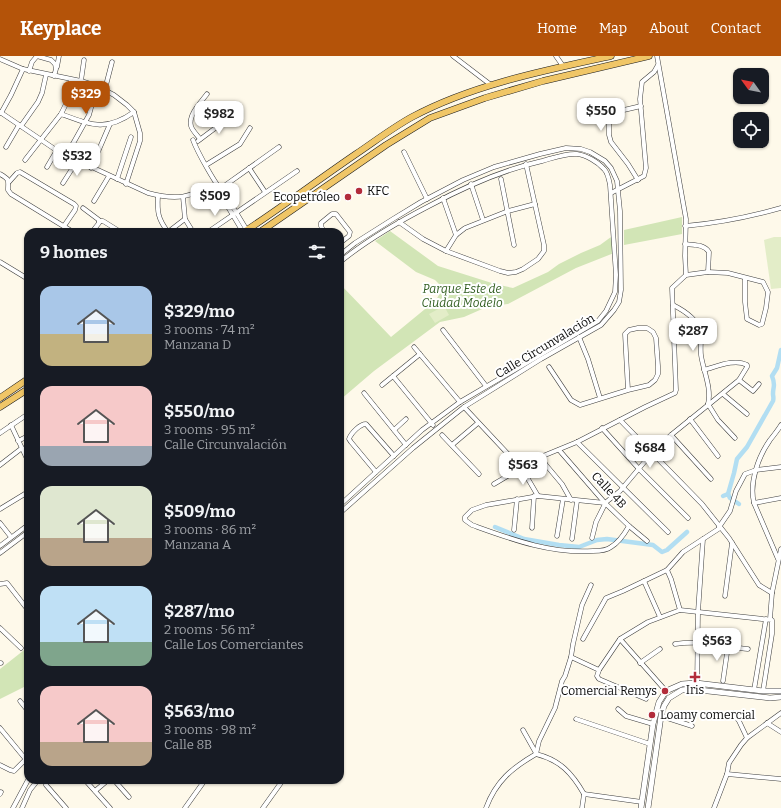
<!DOCTYPE html>
<meta charset="utf-8">
<style>
:root{--surface:#171b24;--page:#242831;--text:#f1f3f6;--muted:#9ea1a6;--accent:#b45309}
body{margin:0;font-family:Bitter,serif;background:var(--page);color:var(--text);height:100vh;display:flex;flex-direction:column;font-size:15px;white-space:nowrap}
*{box-sizing:border-box;margin:0}
p{font-size:13px;color:var(--muted)}
.icon{flex:none;width:22px;height:22px;fill:none;stroke:currentColor;stroke-width:2;stroke-linecap:round;stroke-linejoin:round}
.map{position:relative;flex:1;overflow:hidden}
.drawer{position:absolute;left:24px;top:172px;width:320px;height:556px;display:flex;flex-direction:column;background:var(--surface);border-radius:12px;box-shadow:0 1px 3px #0004}
.drawer>*{flex:none}
.needle{width:26px;rotate:303deg}
.buttons{position:absolute;left:733px;top:12px;display:grid;gap:8px}
.buttons a{display:grid;place-items:center;width:36px;height:36px;border-radius:8px;background:var(--surface);box-shadow:0 1px 3px #0004;font-size:20px}
.price{position:absolute;translate:-50% -34px;padding:0 9px;border-radius:8px;background:#fff;color:#222;font-size:13px;line-height:26px;filter:drop-shadow(0 1px 2px #0008)}
.price::after{content:'';position:absolute;left:50%;top:24px;width:12px;height:9px;margin-left:-6px;background:inherit;clip-path:polygon(0 0,100% 0,50% 100%)}
.price.active{background:var(--accent);color:#fff}
ul{padding:0;list-style:none}
li{display:flex;align-items:center;gap:12px;height:100px;padding:0 16px}
li span{display:grid;place-items:center;flex:none;width:112px;height:80px;border-radius:12px;color:#555}
li>.icon{margin-inline-start:auto}
span .icon{width:48px;height:48px;fill:#fffc;stroke-width:1}
li b{font-size:17px}
h2{display:flex;justify-content:space-between;align-items:center;height:48px;padding:0 16px;font-size:17px}
header{display:flex;align-items:center;gap:24px;box-sizing:border-box;height:56px;padding:0 20px;background:var(--accent);color:#fff}
header strong{font-size:19px}
nav{display:flex;gap:22px;margin-inline-start:auto;font-size:14px}
.map>svg:first-child{display:block}
.green{fill:#d2e5b6}
.pitch{fill:#e3edc8}
.lines{fill:none;stroke-linecap:round;stroke-linejoin:round}
.canal{stroke:#b2def2;stroke-width:4.5}
.minor-casing{stroke:#3e3e3e;stroke-width:5}
.tertiary-casing{stroke:#3e3e3e;stroke-width:6}
.primary-casing{stroke:#1c1c1c;stroke-width:7}
.minor{stroke:#fff;stroke-width:4}
.tertiary{stroke:#fff;stroke-width:5}
.primary{stroke:#f0c667;stroke-width:6}
.poi-dot{fill:#b22c3b;stroke:#fff;stroke-width:1.5}
.labels{text-anchor:middle;stroke-width:4;stroke-linejoin:round;paint-order:stroke}
.poi-label{font-size:12px;fill:#0b0b0b;stroke:#fff;text-anchor:start}
.park-label{font-size:12px;font-style:italic;fill:#315e20;stroke:#fff}
.street-label{font-size:12px;fill:#0b0b0b;stroke:#fff}
</style>
<header>
<strong>Keyplace</strong>
<nav><a>Home</a><a>Map</a><a>About</a><a>Contact</a></nav>
</header>
<div class="map">
<svg width="781" height="752" viewBox="0 0 781 752">
<rect width="100%" height="100%" fill="#fef9ea"/>
<g class="green">
<polygon points="682,161 682,178 624,189 624,174"/>
<polygon points="390,175 438,210 495,228 513,232 548,216 559,208 581,197 600,189 611,181 614,197 576,212 508,248 489,250 464,261 440,266 374,315 340,344 340,228 391,281 436,244 443,232 435,224 416,216 375,185"/>
<polygon points="28,591 28,629 0,643 0,613"/>
</g>
<g class="pitch">
<polygon points="774,181 781,181 781,232 771,233 764,184"/>
<polygon points="444,250 449,259 435,267 429,258"/>
</g>
<g class="lines">
<g class="canal">
<path d="M728,438L734,417L737,403L747,391L773,345C774,342 773,340 773,338C773,329 776,330 772,320L777,312L781,294"/>
<polyline points="723,440 728,438 730,442 739,448"/>
<polyline points="495,471 524,483 559,489 579,491 597,484 607,483 653,489 662,496 667,494 687,476"/>
</g>
<defs>
<g id="minor">
<polyline points="37,0 51,4 55,8 56,13 54,20"/>
<polyline points="453,0 491,29"/>
<polyline points="556,0 563,10"/>
<polyline points="657,0 686,163 685,200 686,219"/>
<polyline points="0,3 23,13 81,25 97,30 114,39 127,49 134,56 140,77 140,85 126,128"/>
<polyline points="57,11 59,0"/>
<polyline points="29,15 32,6 37,0"/>
<polyline points="81,25 84,4"/>
<polyline points="105,33 112,6"/>
<path d="M0,56L59,96L148,137C178,145 189,141 216,128"/>
<polyline points="1,57 11,39 23,13"/>
<path d="M61,58C91,69 106,76 134,56"/>
<polyline points="21,70 38,46 42,37 46,19"/>
<path d="M200,83C197,79 192,74 191,70C188,59 201,46 207,38"/>
<path d="M193,84C197,95 217,132 225,138L248,176"/>
<polyline points="198,85 218,70 230,56"/>
<polyline points="6,91 19,69"/>
<polyline points="404,96 427,143"/>
<polyline points="66,100 89,59 97,30"/>
<polyline points="25,104 61,58 68,44 71,24"/>
<polyline points="206,109 240,88 250,72"/>
<polyline points="47,111 57,94"/>
<polyline points="91,112 110,68"/>
<polyline points="249,112 265,136"/>
<path d="M0,118C10,124 8,123 8,134L11,138L73,176"/>
<polyline points="117,123 131,81"/>
<polyline points="501,123 514,189"/>
<polyline points="638,124 628,108 611,86 609,79 609,62 611,57 641,50"/>
<polyline points="9,126 17,117 20,116 74,148 76,150 75,154 64,170"/>
<polyline points="63,127 77,105"/>
<polyline points="471,128 483,164"/>
<polyline points="220,133 279,91"/>
<polyline points="221,135 222,141 243,176"/>
<polyline points="611,137 644,120 646,112 640,43 642,26 654,16 658,9"/>
<path d="M158,140C157,156 158,163 168,176L185,163"/>
<polyline points="183,141 185,163 193,176"/>
<polyline points="443,142 456,179"/>
<polyline points="94,145 109,120"/>
<polyline points="197,148 221,135"/>
<polyline points="83,152 99,164 99,167 92,176"/>
<polyline points="99,165 103,165 119,175"/>
<polyline points="399,166 423,183 446,195 500,215 508,217 516,216 523,213 538,203 544,195 544,189 526,108"/>
<path d="M685,170C718,167 749,161 781,152"/>
<polyline points="208,176 297,115"/>
<polyline points="324,176 321,170 321,167 332,158 336,158 350,176 349,180 340,187"/>
<path d="M685,188C693,189 704,188 709,196L708,216"/>
<polyline points="446,195 456,179 465,172 508,155 535,148"/>
<polyline points="340,199 355,187 393,163 421,146 463,124 494,111 540,98 566,92 581,93 590,96 605,105 611,112 617,125 620,155 621,234 619,246 614,254 601,269 541,303 464,351 413,392 340,457"/>
<polyline points="0,206 28,223"/>
<path d="M340,206C367,184 398,166 429,150C466,130 502,114 542,105C553,102 566,97 577,98C586,99 598,106 604,113C608,117 609,124 610,129L616,219L615,236L606,255L598,265L460,346L422,374L340,449"/>
<path d="M673,249C683,254 696,262 700,274C702,281 700,291 701,299C703,314 712,332 708,348"/>
<polyline points="443,274 486,330"/>
<polyline points="579,281 588,303 600,342"/>
<polyline points="414,291 460,346"/>
<polyline points="549,311 571,344 580,349 628,334 649,329 655,324 658,318 658,310 656,282 653,276 647,272 638,272 629,274 625,278 628,334"/>
<polyline points="393,320 433,369"/>
<polyline points="739,324 753,335 759,328"/>
<polyline points="382,329 420,298"/>
<polyline points="364,337 406,389"/>
<polyline points="723,338 747,358"/>
<polyline points="708,348 718,364 735,382"/>
<polyline points="464,351 509,399"/>
<polyline points="690,363 718,400"/>
<polyline points="620,364 702,448 729,482 759,529 772,537"/>
<polyline points="11,369 28,405"/>
<polyline points="602,372 639,413 688,462"/>
<polyline points="394,374 406,363"/>
<polyline points="0,377 28,358"/>
<polyline points="442,379 479,418"/>
<polyline points="671,379 711,423"/>
<polyline points="18,385 28,380"/>
<polyline points="577,386 668,476"/>
<polyline points="452,389 478,367"/>
<polyline points="559,394 605,447 629,470 647,485"/>
<polyline points="541,401 546,409 562,428 571,444"/>
<polyline points="0,409 22,392"/>
<polyline points="521,411 538,440"/>
<path d="M376,416L351,386L349,383C351,377 360,368 366,368L394,400"/>
<polyline points="494,428 538,402 577,386 645,351 675,337 676,334 672,232 686,219 708,216 728,217 763,226 768,236 766,252 762,268 759,269 747,263 745,246 745,222"/>
<polyline points="754,447 781,442"/>
<polyline points="0,453 28,436"/>
<polyline points="0,467 11,481"/>
<path d="M629,470C625,477 618,487 611,491C606,495 598,495 593,495C550,498 511,483 472,469L465,464V461L472,454L486,449L538,440L605,447L620,435L652,397L671,379L739,324L747,311V309C735,302 716,311 704,314"/>
<polyline points="719,471 730,455 736,435 745,418 756,414 781,411"/>
<polyline points="532,472 534,440"/>
<polyline points="514,474 517,443"/>
<polyline points="557,480 563,443"/>
<polyline points="592,482 596,466 605,448"/>
<polyline points="572,483 577,445"/>
<polyline points="0,490 28,469"/>
<polyline points="0,497 28,476"/>
<path d="M778,503L754,447C749,427 758,401 770,384C774,379 778,374 781,369"/>
<polyline points="667,514 671,523 680,554"/>
<polyline points="644,525 660,561"/>
<polyline points="0,528 7,527 28,554"/>
<polyline points="725,540 732,487"/>
<polyline points="770,563 772,537 781,493"/>
<polyline points="0,572 21,592"/>
<polyline points="583,583 606,542 623,535 667,514 683,496 703,483"/>
<polyline points="620,583 666,635"/>
<path d="M675,588C699,584 724,590 748,593"/>
<polyline points="571,601 599,614"/>
<polyline points="0,607 1,607"/>
<polyline points="640,607 660,593"/>
<polyline points="723,625 728,590"/>
<polyline points="697,633 698,556 703,483 720,472"/>
<polyline points="754,634 766,563"/>
<polyline points="646,643 599,623 597,620 599,614 620,583 648,566 680,554 772,564 772,578 763,635"/>
<polyline points="20,645 28,655"/>
<polyline points="618,653 626,660 653,668"/>
<polyline points="733,657 739,665 747,682"/>
<polyline points="661,660 692,670"/>
<polyline points="576,663 650,688"/>
<polyline points="767,667 781,676"/>
<polyline points="0,672 28,706"/>
<polyline points="523,674 536,697"/>
<polyline points="536,698 539,685 555,652 562,625 565,620 571,601 573,588 582,549 591,529"/>
<polyline points="0,709 10,714 14,715 25,704"/>
<polyline points="727,718 781,723"/>
<polyline points="85,724 110,752"/>
<polyline points="114,724 129,741"/>
<polyline points="46,729 66,752"/>
<polyline points="95,735 108,724"/>
<polyline points="0,738 1,736"/>
<polyline points="584,738 642,746"/>
<polyline points="13,752 28,724"/>
<polyline points="22,752 30,734 38,724"/>
<polyline points="185,752 205,724"/>
<polyline points="263,752 283,724"/>
<path d="M486,752C496,725 512,712 536,698C560,704 572,717 584,738"/>
<polyline points="582,752 584,738"/>
<polyline points="714,752 727,718 729,707 741,689 747,682 781,657"/>
</g>
<g id="tertiary">
<polyline points="641,752 653,668 659,646 666,635 682,628 696,627 763,635 781,635"/>
<polyline points="648,752 661,660 664,650 669,642 682,634 690,633 770,642 781,641"/>
</g>
<g id="primary">
<path d="M244,176C282,151 318,124 356,98C374,86 392,72 412,61C471,29 546,14 611,0"/>
<polyline points="260,176 386,89 430,62 485,42 543,25 649,0"/>
<polyline points="0,342 28,323"/>
<polyline points="0,351 28,333"/>
</g>
</defs>
<use href="#minor" class="minor-casing"/>
<use href="#tertiary" class="tertiary-casing"/>
<use href="#primary" class="primary-casing"/>
<use href="#minor" class="minor"/>
<use href="#tertiary" class="tertiary"/>
<use href="#primary" class="primary"/>
</g>
<g class="poi-dot">
<circle cx="359" cy="135" r="4"/>
<circle cx="348" cy="141" r="4"/>
<path d="M693 615h4v4h4v4h-4v4h-4v-4h-4v-4h4z"/>
<circle cx="665" cy="635" r="4"/>
<circle cx="652" cy="659" r="4"/>
</g>
<g class="labels">
<g class="poi-label">
<text x="367" y="139">KFC</text>
<text x="340" y="145" text-anchor="end">Ecopetróleo</text>
<text x="695" y="638" text-anchor="middle">Iris</text>
<text x="657" y="639" text-anchor="end">Comercial Remys</text>
<text x="660" y="663">Loamy comercial</text>
</g>
<g class="park-label">
<text x="462" y="237">Parque Este de<tspan x="462" dy="14">Ciudad Modelo</tspan></text>
</g>
<g class="street-label">
<text transform="translate(545 290) rotate(-31)" y="4">Calle Circunvalación</text>
<text transform="translate(609 434) rotate(47)" y="4">Calle 4B</text>
</g>
</g>
</svg>
<div class="buttons">
<a><svg class="needle" viewBox="-14 -14 28 28"><path d="M0-13l5 13h-10z" fill="#e53935"/><path d="M0 13l5-13h-10z" fill="#9ea1a6"/></svg></a>
<a><svg class="icon" aria-label="locate" viewBox="0 0 24 24"><circle cx="12" cy="12" r="6"/><path d="M12 2v4M12 18v4M2 12h4M18 12h4"/></svg></a>
</div>
<b class="price active" style="left:86px;top:59px">$329</b>
<b class="price" style="left:601px;top:76px">$550</b>
<b class="price" style="left:219px;top:79px">$982</b>
<b class="price" style="left:77px;top:121px">$532</b>
<b class="price" style="left:215px;top:161px">$509</b>
<b class="price" style="left:693px;top:296px">$287</b>
<b class="price" style="left:650px;top:413px">$684</b>
<b class="price" style="left:523px;top:430px">$563</b>
<b class="price" style="left:717px;top:606px">$563</b>
<section class="drawer">
<h2>9 homes<svg class="icon" aria-label="filters" viewBox="0 0 24 24"><path d="M4 7h16M4 17h16"/><circle cx="9" cy="7" r="2"/><circle cx="15" cy="17" r="2"/></svg></h2>
<ul>
<li><span style="background:linear-gradient(#a9c7e8 60%,#c2b280 0)"><svg class="icon" aria-label="home" viewBox="0 0 24 24"><path d="M3 11l9-7 9 7M6 9v11h12V9"/></svg></span><div><b>$329/mo</b><p>3 rooms · 74 m²</p><p>Manzana D</p></div></li>
<li><span style="background:linear-gradient(#f6c9c9 75%,#9aa5b1 0)"><svg class="icon" aria-label="home" viewBox="0 0 24 24"><path d="M3 11l9-7 9 7M6 9v11h12V9"/></svg></span><div><b>$550/mo</b><p>3 rooms · 95 m²</p><p>Calle Circunvalación</p></div></li>
<li><span style="background:linear-gradient(#dfe7d0 65%,#b9a48a 0)"><svg class="icon" aria-label="home" viewBox="0 0 24 24"><path d="M3 11l9-7 9 7M6 9v11h12V9"/></svg></span><div><b>$509/mo</b><p>3 rooms · 86 m²</p><p>Manzana A</p></div></li>
<li><span style="background:linear-gradient(#bfe0f5 70%,#7fa58c 0)"><svg class="icon" aria-label="home" viewBox="0 0 24 24"><path d="M3 11l9-7 9 7M6 9v11h12V9"/></svg></span><div><b>$287/mo</b><p>2 rooms · 56 m²</p><p>Calle Los Comerciantes</p></div></li>
<li><span style="background:linear-gradient(#f6c9c9 70%,#b9a48a 0)"><svg class="icon" aria-label="home" viewBox="0 0 24 24"><path d="M3 11l9-7 9 7M6 9v11h12V9"/></svg></span><div><b>$563/mo</b><p>3 rooms · 98 m²</p><p>Calle 8B</p></div></li>
</ul>
</section>
</div>
